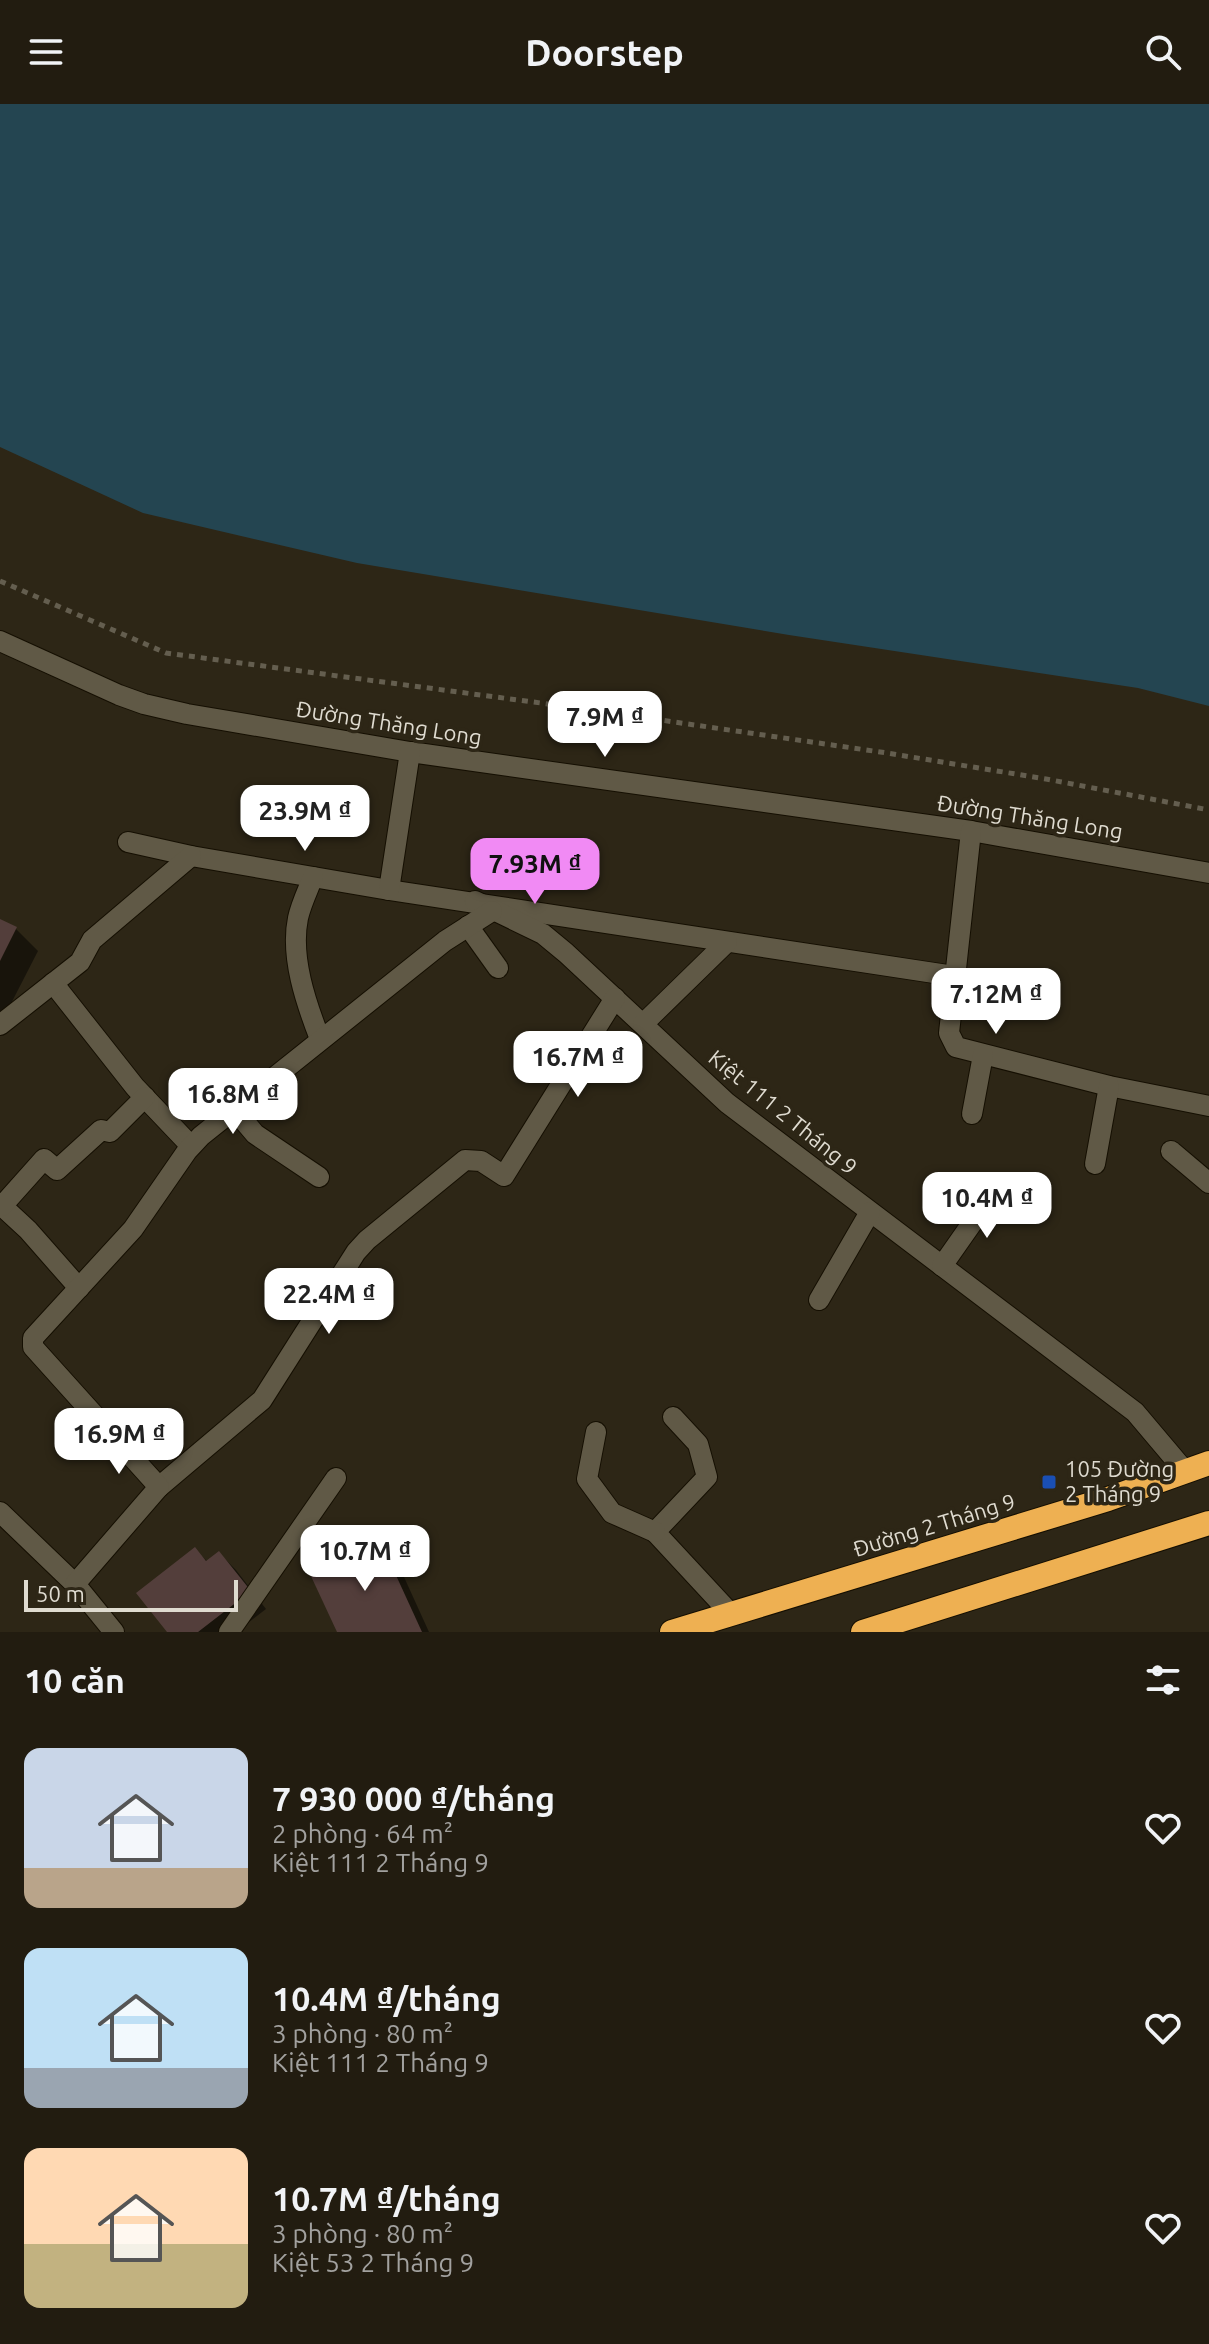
<!DOCTYPE html>
<html lang="vi">
<meta charset="utf-8">
<style>
:root{--surface:#221c10;--page:#2e291e;--text:#f1f3f6;--muted:#a2a19f;--accent:#f18af4}
body{margin:0;font-family:Ubuntu,sans-serif;background:var(--page);color:var(--text);height:100vh;display:flex;flex-direction:column;font-size:30px;white-space:nowrap}
*{box-sizing:border-box;margin:0}
p{font-size:26px;color:var(--muted)}
.icon{flex:none;width:44px;height:44px;fill:none;stroke:currentColor;stroke-width:2;stroke-linecap:round;stroke-linejoin:round}
.map{position:relative;height:1528px;overflow:hidden}
.side{display:flex;flex-direction:column;background:var(--surface);flex:1}
.side>*{flex:none}
.scale{position:absolute;left:24px;bottom:20px;width:214px;box-sizing:border-box;padding-left:8px;border:4px solid #dfdbd0;border-top:0;font-size:22px;line-height:28px;white-space:nowrap;color:#dfdbd0;-webkit-text-stroke:6px #2d2616;paint-order:stroke}
.price{position:absolute;translate:-50% -68px;padding:0 18px;border-radius:16px;background:#fff;color:#222;font-size:26px;line-height:52px;filter:drop-shadow(0 2px 4px #0008)}
.price::after{content:'';position:absolute;left:50%;top:48px;width:24px;height:18px;margin-left:-12px;background:inherit;clip-path:polygon(0 0,100% 0,50% 100%)}
.price.active{background:var(--accent);color:#111}
ul{padding:0;list-style:none}
li{display:flex;align-items:center;gap:24px;height:200px;padding:0 24px}
li span{display:grid;place-items:center;flex:none;width:224px;height:160px;border-radius:16px;color:#555}
li>.icon{margin-inline-start:auto}
span .icon{width:96px;height:96px;fill:#fffc;stroke-width:1}
li b{font-size:34px}
h2{display:flex;justify-content:space-between;align-items:center;height:96px;padding:0 24px;font-size:34px}
header{display:flex;justify-content:space-between;align-items:center;height:104px;padding:0 24px;background:var(--surface);font-size:36px;font-weight:600}
.map>svg:first-child{display:block}
.water{fill:#244551}
.shadow{fill:#0007}
.building{fill:#533e3b}
.lines{fill:none;stroke-linecap:round;stroke-linejoin:round}
.minor-casing{stroke:#150f02;stroke-width:22}
.highway-casing{stroke:#150f02;stroke-width:26}
.path{stroke:#645e4f;stroke-width:5;stroke-dasharray:6 6;stroke-linecap:butt}
.minor{stroke:#605946;stroke-width:20}
.highway{stroke:#eeb052;stroke-width:24}
.transit-dot{fill:#1a4fb4;stroke:#2d2616;stroke-width:3}
.labels{text-anchor:middle;stroke-width:7;stroke-linejoin:round;paint-order:stroke}
.street-label{font-size:22px;fill:#dfdbd0;stroke:#2d2616}
.poi-label{font-size:22px;fill:#dfdbd0;stroke:#2d2616;text-anchor:start}
</style>
<header><svg class="icon" aria-label="menu" viewBox="0 0 24 24"><path d="M4 6h16M4 12h16M4 18h16"/></svg>Doorstep<svg class="icon" aria-label="search" viewBox="0 0 24 24"><circle cx="10" cy="10" r="6"/><path d="M15 15l6 6"/></svg></header>
<div class="map">
<svg width="1209" height="1528" viewBox="0 0 1209 1528">
<rect width="100%" height="100%" fill="#2d2616"/>
<polygon class="water" points="0,0 1209,0 1209,602 1138,584 789,531 357,459 143,409 0,343"/>
<g class="shadow">
<polygon points="0,817 16,825 38,847 0,921"/>
<polygon points="378,1434 394,1451 429,1528 339,1528"/>
<polygon points="195,1446 208,1458 219,1449 236,1466 266,1505 236,1528 169,1528"/>
</g>
<g class="building">
<polygon points="0,815 17,823 0,857"/>
<polygon points="378,1432 422,1528 337,1528 310,1470"/>
<polygon points="195,1443 206,1457 219,1447 251,1487 198,1528 167,1528 136,1489"/>
</g>
<g class="lines">
<defs>
<g id="minor">
<polyline points="0,537 119,591 144,600 187,610 410,648 971,727 1209,769"/>
<polyline points="971,727 949,929 956,943 1109,982 1209,1002"/>
<polyline points="128,738 191,752 389,786 954,872"/>
<path d="M313,773C308,786 301,800 298,814C290,853 306,899 320,935"/>
<polyline points="389,786 410,648"/>
<polyline points="475,797 543,830 566,849 727,999 1135,1308 1184,1366"/>
<polyline points="468,822 498,864"/>
<polyline points="53,879 135,983 191,1042"/>
<polyline points="643,920 727,838"/>
<polyline points="0,921 80,858 92,836 191,752"/>
<polyline points="233,1004 255,1030 319,1073"/>
<polyline points="972,1010 983,951"/>
<polyline points="1171,1047 1209,1079"/>
<polyline points="1095,1060 1109,982"/>
<polyline points="0,1100 28,1126 79,1184"/>
<polyline points="2,1102 44,1055 57,1066 101,1026 110,1028 145,993"/>
<polyline points="942,1162 996,1085"/>
<polyline points="819,1196 870,1108"/>
<polyline points="673,1313 698,1340 707,1373 655,1428 731,1510"/>
<polyline points="596,1328 587,1375 612,1409 655,1428"/>
<polyline points="159,1383 262,1296 356,1148 367,1136 465,1056 481,1057 504,1072 615,894"/>
<polyline points="0,1408 75,1480 114,1528"/>
<polyline points="75,1480 159,1383 33,1243 33,1234 133,1125 187,1047 201,1032 445,837 492,807"/>
<polyline points="229,1528 336,1374"/>
</g>
<g id="highway">
<polyline points="672,1528 1108,1395 1209,1359"/>
<polyline points="863,1528 1209,1419"/>
</g>
</defs>
<use href="#minor" class="minor-casing"/>
<use href="#highway" class="highway-casing"/>
<polyline class="path" points="0,477 166,549 578,604 887,649 1046,675 1209,706"/>
<use href="#minor" class="minor"/>
<use href="#highway" class="highway"/>
</g>
<rect class="transit-dot" x="1041" y="1370" width="16" height="16" rx="4"/>
<g class="labels">
<g class="street-label">
<text transform="translate(389 619) rotate(9)" y="8">Đường Thăng Long</text>
<text transform="translate(1030 713) rotate(9)" y="8">Đường Thăng Long</text>
<text transform="translate(783 1008) rotate(39)" y="8">Kiệt 111 2 Tháng 9</text>
<text transform="translate(934 1421) rotate(-17)" y="8">Đường 2 Tháng 9</text>
</g>
<g class="poi-label">
<text x="1065" y="1373">105 Đường<tspan x="1065" dy="25">2 Tháng 9</tspan></text>
</g>
</g>
</svg>
<div class="scale">50 m</div>
<b class="price" style="left:605px;top:655px">7.9M ₫</b>
<b class="price" style="left:305px;top:749px">23.9M ₫</b>
<b class="price active" style="left:535px;top:802px">7.93M ₫</b>
<b class="price" style="left:996px;top:932px">7.12M ₫</b>
<b class="price" style="left:578px;top:995px">16.7M ₫</b>
<b class="price" style="left:233px;top:1032px">16.8M ₫</b>
<b class="price" style="left:987px;top:1136px">10.4M ₫</b>
<b class="price" style="left:329px;top:1232px">22.4M ₫</b>
<b class="price" style="left:119px;top:1372px">16.9M ₫</b>
<b class="price" style="left:365px;top:1489px">10.7M ₫</b>
</div>
<section class="side">
<h2>10 căn<svg class="icon" aria-label="filters" viewBox="0 0 24 24"><path d="M4 7h16M4 17h16"/><circle cx="9" cy="7" r="2"/><circle cx="15" cy="17" r="2"/></svg></h2>
<ul>
<li><span style="background:linear-gradient(#c9d6e8 75%,#b9a48a 0)"><svg class="icon" aria-label="home" viewBox="0 0 24 24"><path d="M3 11l9-7 9 7M6 9v11h12V9"/></svg></span><div><b>7 930 000 ₫/tháng</b><p>2 phòng · 64 m²</p><p>Kiệt 111 2 Tháng 9</p></div><svg class="icon" aria-label="heart" viewBox="0 0 24 24"><path d="M12 20l-8-8c-3-5 5-10 8-4 3-6 11-1 8 4z"/></svg></li>
<li><span style="background:linear-gradient(#bfe0f5 75%,#9aa5b1 0)"><svg class="icon" aria-label="home" viewBox="0 0 24 24"><path d="M3 11l9-7 9 7M6 9v11h12V9"/></svg></span><div><b>10.4M ₫/tháng</b><p>3 phòng · 80 m²</p><p>Kiệt 111 2 Tháng 9</p></div><svg class="icon" aria-label="heart" viewBox="0 0 24 24"><path d="M12 20l-8-8c-3-5 5-10 8-4 3-6 11-1 8 4z"/></svg></li>
<li><span style="background:linear-gradient(#ffd9b3 60%,#c2b280 0)"><svg class="icon" aria-label="home" viewBox="0 0 24 24"><path d="M3 11l9-7 9 7M6 9v11h12V9"/></svg></span><div><b>10.7M ₫/tháng</b><p>3 phòng · 80 m²</p><p>Kiệt 53 2 Tháng 9</p></div><svg class="icon" aria-label="heart" viewBox="0 0 24 24"><path d="M12 20l-8-8c-3-5 5-10 8-4 3-6 11-1 8 4z"/></svg></li>
</ul>
</section>
